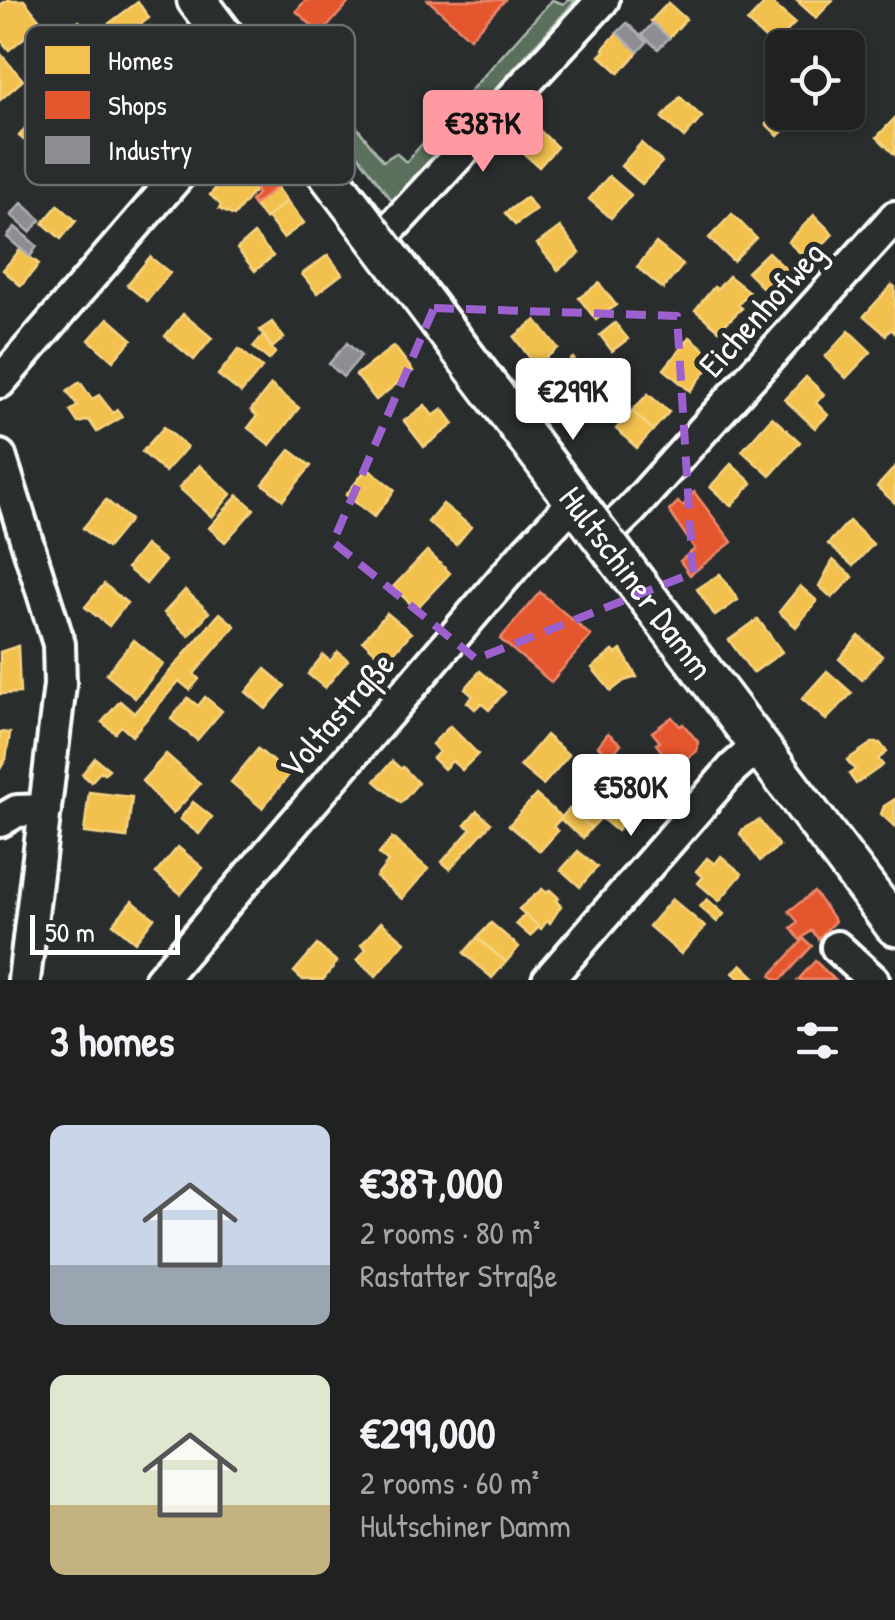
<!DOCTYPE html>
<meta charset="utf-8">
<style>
:root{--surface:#202222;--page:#2d2f2f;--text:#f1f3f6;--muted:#a2a4a5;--line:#3d3f40;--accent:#ff9aa2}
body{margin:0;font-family:"Patrick Hand",sans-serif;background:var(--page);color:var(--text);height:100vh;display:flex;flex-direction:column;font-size:38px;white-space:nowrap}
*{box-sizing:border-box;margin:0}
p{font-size:32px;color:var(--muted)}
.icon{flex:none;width:55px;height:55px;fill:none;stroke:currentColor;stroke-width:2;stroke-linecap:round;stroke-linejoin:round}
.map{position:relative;height:980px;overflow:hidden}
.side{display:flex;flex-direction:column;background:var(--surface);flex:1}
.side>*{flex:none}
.controls{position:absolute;left:765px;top:30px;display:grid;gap:20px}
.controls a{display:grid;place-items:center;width:100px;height:100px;border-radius:15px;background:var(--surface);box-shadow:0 2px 8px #0004,0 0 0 2px var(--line);font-size:50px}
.scale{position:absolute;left:30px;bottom:25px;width:150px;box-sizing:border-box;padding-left:10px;border:5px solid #fff;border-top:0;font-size:28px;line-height:35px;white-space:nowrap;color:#fff;-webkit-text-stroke:8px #2a2d2e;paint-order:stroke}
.price{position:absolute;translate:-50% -85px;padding:0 22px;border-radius:10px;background:#fff;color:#222;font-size:32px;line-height:65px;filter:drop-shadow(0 2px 5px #0008)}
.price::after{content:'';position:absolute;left:50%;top:60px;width:30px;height:22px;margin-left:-15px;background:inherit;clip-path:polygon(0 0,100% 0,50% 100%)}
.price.on{background:var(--accent);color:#111}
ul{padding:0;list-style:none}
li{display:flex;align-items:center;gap:30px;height:250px;padding:0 50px}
li span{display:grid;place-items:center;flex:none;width:280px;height:200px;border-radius:15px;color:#555}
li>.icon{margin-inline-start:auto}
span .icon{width:120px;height:120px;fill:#fffc;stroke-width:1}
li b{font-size:42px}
h2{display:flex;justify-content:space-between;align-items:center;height:120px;padding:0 50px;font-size:42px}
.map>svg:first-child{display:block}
.green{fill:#5a705b;stroke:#acb8ad;stroke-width:2.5}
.homes{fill:#f2c14e;stroke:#f6d483;stroke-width:2.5}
.shops{fill:#e4572e;stroke:#ec896d;stroke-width:2.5}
.industry{fill:#8d8d92;stroke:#afafb3;stroke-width:2.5}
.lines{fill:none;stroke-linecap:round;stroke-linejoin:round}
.minor-casing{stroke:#fff;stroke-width:38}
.major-casing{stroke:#fff;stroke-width:45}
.minor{stroke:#2a2d2e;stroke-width:30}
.major{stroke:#2a2d2e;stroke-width:38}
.tram{stroke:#fff;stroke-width:2.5}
.marked{fill:none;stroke:#9c61cf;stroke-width:8;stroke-dasharray:20 12;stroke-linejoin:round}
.labels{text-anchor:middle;stroke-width:10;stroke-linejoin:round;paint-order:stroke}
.street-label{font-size:35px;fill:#fff;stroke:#2a2d2e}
.key{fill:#2a2d2e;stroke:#6a6c6d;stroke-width:2.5}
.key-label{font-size:28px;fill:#fff}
</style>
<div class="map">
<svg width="895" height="980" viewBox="0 0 895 980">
<rect width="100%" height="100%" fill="#2a2d2e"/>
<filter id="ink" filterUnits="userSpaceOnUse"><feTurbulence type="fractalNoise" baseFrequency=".01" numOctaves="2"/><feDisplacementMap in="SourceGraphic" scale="20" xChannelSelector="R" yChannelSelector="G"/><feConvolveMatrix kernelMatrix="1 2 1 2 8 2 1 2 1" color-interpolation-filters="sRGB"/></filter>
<g filter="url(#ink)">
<g class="green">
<polygon points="552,0 564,4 567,0 576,0 478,108 470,106 463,99"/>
<polygon points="311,67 383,161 396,153 406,162 440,124 449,139 393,202 297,73"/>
</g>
<g class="homes">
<polygon points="7,0 24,0 42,23 9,50 0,39 0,5"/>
<polygon points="768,0 795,23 773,46 747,22"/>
<polygon points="796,0 833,0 816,18"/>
<polygon points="138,2 149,18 112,46 100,30"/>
<polygon points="668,3 686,19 669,38 651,21"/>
<polygon points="79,21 100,48 75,67 54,40"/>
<polygon points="617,33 638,52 619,73 600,56 605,51 603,49"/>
<polygon points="0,53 23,80 0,100"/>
<polygon points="781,94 782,112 801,113 778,136 766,124 777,113 770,105"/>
<polygon points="680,97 702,117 684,138 662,118"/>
<polygon points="45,103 70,123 44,156 19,136"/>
<polygon points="895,118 895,155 877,137"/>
<polygon points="534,125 557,147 539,167 515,146"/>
<polygon points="641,143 662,162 642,184 621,166"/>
<polygon points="241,159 252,168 256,166 261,170 259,175 264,179 234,216 219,209 221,205 210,195 220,183 218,181"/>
<polygon points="609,176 631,195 611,218 589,199"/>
<polygon points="277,187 287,201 265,219 254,205"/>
<polygon points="527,197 536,210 515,225 505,213"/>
<polygon points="287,201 304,223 283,238 267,217"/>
<polygon points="58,205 76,221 61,239 43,223"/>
<polygon points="732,214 756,238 733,261 709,238"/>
<polygon points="814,215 833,234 808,260 788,242"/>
<polygon points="560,227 580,253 558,270 537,244"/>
<polygon points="254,234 273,256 255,271 237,249"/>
<polygon points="656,243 683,265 663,289 637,267"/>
<polygon points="20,250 39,264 21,286 3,270"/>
<polygon points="768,252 792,275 771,296 747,272"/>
<polygon points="328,255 342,274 317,293 302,274"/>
<polygon points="150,257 170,273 147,301 127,285"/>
<polygon points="729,276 749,292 738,305 742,308 719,330 695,310 714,287 717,289"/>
<polygon points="599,283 616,305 596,320 579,298"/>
<polygon points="892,285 895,287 895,333 891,329 886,335 864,316"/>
<polygon points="183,314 212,338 194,360 165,336"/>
<polygon points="108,318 132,339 113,361 89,340"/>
<polygon points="536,320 558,348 536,366 514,337"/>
<polygon points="272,322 284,338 272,348 260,330"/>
<polygon points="615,323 628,339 612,351 600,335"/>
<polygon points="849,331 871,352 846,378 825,357"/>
<polygon points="263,335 275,353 269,360 253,347"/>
<polygon points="690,337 716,359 690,391 664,369"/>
<polygon points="394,346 413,371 376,400 356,375"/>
<polygon points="239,349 262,368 241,393 218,375"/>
<polygon points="573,358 594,386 566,406 546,379"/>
<polygon points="806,377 824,394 816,403 828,415 815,428 785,400"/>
<polygon points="80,382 92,399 99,395 113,413 117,410 122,417 97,432 89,420 78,423 70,411 78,406 67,391"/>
<polygon points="271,385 299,408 270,445 248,428 257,416 251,410"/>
<polygon points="648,394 669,412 653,430 632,411"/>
<polygon points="425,405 433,416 443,409 454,424 424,447 404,421"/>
<polygon points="632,411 653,430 637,448 616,429"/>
<polygon points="772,417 800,442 770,476 742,451"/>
<polygon points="164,427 187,447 165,472 142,452"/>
<polygon points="290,450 311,466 283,500 263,484"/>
<polygon points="731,464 752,483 731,506 710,487"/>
<polygon points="199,465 231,494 212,517 179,488"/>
<polygon points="895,467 895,503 877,487"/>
<polygon points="367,468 395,490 374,517 346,495"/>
<polygon points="238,495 254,509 225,542 209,528"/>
<polygon points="106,500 130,520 107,548 83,528"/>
<polygon points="443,504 471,527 456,545 428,522"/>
<polygon points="849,521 873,544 853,566 828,544"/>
<polygon points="145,545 165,561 146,584 127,568"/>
<polygon points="427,551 450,573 416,609 393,587"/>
<polygon points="833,560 853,577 832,598 819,586"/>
<polygon points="720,574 738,600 715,616 697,589"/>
<polygon points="104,584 127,603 109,626 85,607"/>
<polygon points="800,586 817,601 796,627 779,612"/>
<polygon points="185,590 209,612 189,636 164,613"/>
<polygon points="220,613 235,626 194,674 199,679 190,690 179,681 132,736 121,726 115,733 102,722 120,701 134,713"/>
<polygon points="387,613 411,633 386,662 363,641"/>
<polygon points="758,619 782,652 753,673 729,640"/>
<polygon points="859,636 882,656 862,680 839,659"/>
<polygon points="134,640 163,664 135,698 106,674"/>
<polygon points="18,646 20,693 0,694 0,652"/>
<polygon points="621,650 637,677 624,681 611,691 592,668 613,651 616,654"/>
<polygon points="338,652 348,660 325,688 308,674 323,655 330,661"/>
<polygon points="265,669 285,686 266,709 246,692"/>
<polygon points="480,671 505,692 489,710 481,703 475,709 467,702 473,696 465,689"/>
<polygon points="827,671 852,693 826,720 802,699"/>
<polygon points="205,697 222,711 197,740 171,719 188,698 198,706"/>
<polygon points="450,726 478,754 462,770 452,761 444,769 433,758 439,752 432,744"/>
<polygon points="0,732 10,733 6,759 0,769"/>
<polygon points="546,735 569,755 543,785 520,766"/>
<polygon points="872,743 880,743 887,752 878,759 883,765 856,784 849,774 855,770 847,760"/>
<polygon points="258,749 289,775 262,808 231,782"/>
<polygon points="166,754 200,784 173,814 142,781"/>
<polygon points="95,758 109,769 104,774 101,771 91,782 82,774"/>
<polygon points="392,761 401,769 403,767 418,783 401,803 375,781"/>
<polygon points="607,788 634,811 617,831 589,808"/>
<polygon points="89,792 132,797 127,838 84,833"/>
<polygon points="536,795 562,817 553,827 558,831 540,851 509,825"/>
<polygon points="895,799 895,827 881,814 884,806"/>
<polygon points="580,800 601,818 591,828 571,811"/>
<polygon points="193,802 212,817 199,834 180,819"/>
<polygon points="569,809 591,828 583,838 560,819"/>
<polygon points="477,811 491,823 450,869 442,862 471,829 465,825"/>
<polygon points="759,820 779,846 760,861 740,834 743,829"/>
<polygon points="392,838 428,869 402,899 376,877 388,862 379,854"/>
<polygon points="178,847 203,868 181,894 156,873"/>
<polygon points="578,851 597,867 580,887 561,870"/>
<polygon points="721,856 742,874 719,901 698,883 703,877 696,871 707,858 715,864"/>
<polygon points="542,889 547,893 550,890 559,898 556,901 561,906 550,923 547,921 541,929 519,909"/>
<polygon points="672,899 705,927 681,954 649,926"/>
<polygon points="707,899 724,914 717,922 700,907"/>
<polygon points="132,901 154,918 135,942 113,924"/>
<polygon points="525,914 539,927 530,936 516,924"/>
<polygon points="381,922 405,942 376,976 357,960 366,949 361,945"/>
<polygon points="491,923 519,947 506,962 477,938"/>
<polygon points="477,938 506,962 492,978 464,953"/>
<polygon points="317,945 337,962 323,980 303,980 294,972"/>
<polygon points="741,964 758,980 741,980 733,973"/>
</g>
<g class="shops">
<polygon points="306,0 351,0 321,34 296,11"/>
<polygon points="428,0 505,0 470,38"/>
<polygon points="268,175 277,187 254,205 251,201 257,194 255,191"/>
<polygon points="694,492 732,542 690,575 680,561 695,549 669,511 678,502 683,506"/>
<polygon points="540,592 591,636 551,682 500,639"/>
<polygon points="672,717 680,726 683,724 698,742 697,751 674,768 656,744 660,742 652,732"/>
<polygon points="608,733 621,744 610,757 598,746"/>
<polygon points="814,892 835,921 818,939 812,930 800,940 791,928 798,922 789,911"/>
<polygon points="804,939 812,946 781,980 776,980 771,975"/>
<polygon points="815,961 835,980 798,980"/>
</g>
<g class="industry">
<polygon points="627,23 647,42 638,52 617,33"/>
<polygon points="653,23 669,38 658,49 642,35"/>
<polygon points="22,203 41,220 30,232 11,215"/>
<polygon points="15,227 37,246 30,257 7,237"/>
<polygon points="347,343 361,356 343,377 329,364"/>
</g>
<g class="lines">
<defs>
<g id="minor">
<polyline points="264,89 313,48"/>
<polyline points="379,241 603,0"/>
<polyline points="0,382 240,104 262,86"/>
<polyline points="0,456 59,644 60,685 24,980"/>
<polyline points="602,538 631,510 895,217"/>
<polyline points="0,821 17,811 45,810"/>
<polyline points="837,947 873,980"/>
<polyline points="160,980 526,552 574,502"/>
<polyline points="548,980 733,768 759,745"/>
</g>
<g id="major">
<path id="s1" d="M197,0L895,926"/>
</g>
</defs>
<use href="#minor" class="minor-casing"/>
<use href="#major" class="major-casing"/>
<use href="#minor" class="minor"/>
<use href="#major" class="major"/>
<polyline class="tram" points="221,0 895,892"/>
</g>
</g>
<path class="marked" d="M434,308L677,316L693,573L476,659L333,542Z"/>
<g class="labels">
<g class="street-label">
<text transform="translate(762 309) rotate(-48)" y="12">Eichenhofweg</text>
<text dy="12" stroke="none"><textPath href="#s1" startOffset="730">Hultschiner Damm</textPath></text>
<text transform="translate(337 715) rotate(-49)" y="12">Voltastraße</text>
</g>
</g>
<rect x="25" y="25" width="330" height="160" rx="15" class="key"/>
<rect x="45" y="46" width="45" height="28" fill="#f2c14e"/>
<rect x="45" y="91" width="45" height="28" fill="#e4572e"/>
<rect x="45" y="136" width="45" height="28" fill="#8d8d92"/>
<g class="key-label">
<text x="108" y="70">Homes</text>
<text x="108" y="115">Shops</text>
<text x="108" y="160">Industry</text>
</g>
</svg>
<div class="controls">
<a><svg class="icon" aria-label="locate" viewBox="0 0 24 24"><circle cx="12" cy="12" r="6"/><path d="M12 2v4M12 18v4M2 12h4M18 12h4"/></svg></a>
</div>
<div class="scale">50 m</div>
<b class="price on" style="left:483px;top:175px">€387K</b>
<b class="price" style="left:573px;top:443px">€299K</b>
<b class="price" style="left:631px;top:839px">€580K</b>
</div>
<section class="side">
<h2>3 homes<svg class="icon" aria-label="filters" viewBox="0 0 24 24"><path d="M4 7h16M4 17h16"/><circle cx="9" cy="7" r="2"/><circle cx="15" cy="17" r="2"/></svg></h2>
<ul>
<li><span style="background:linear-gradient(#c9d6e8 70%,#9aa5b1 0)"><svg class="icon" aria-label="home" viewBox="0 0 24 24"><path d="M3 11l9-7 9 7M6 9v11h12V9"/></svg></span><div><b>€387,000</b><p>2 rooms · 80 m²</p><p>Rastatter Straße</p></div></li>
<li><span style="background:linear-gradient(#dfe7d0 65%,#c2b280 0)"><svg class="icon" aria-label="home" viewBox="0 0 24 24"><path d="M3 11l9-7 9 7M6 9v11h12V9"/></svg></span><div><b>€299,000</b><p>2 rooms · 60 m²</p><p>Hultschiner Damm</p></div></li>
</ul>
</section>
